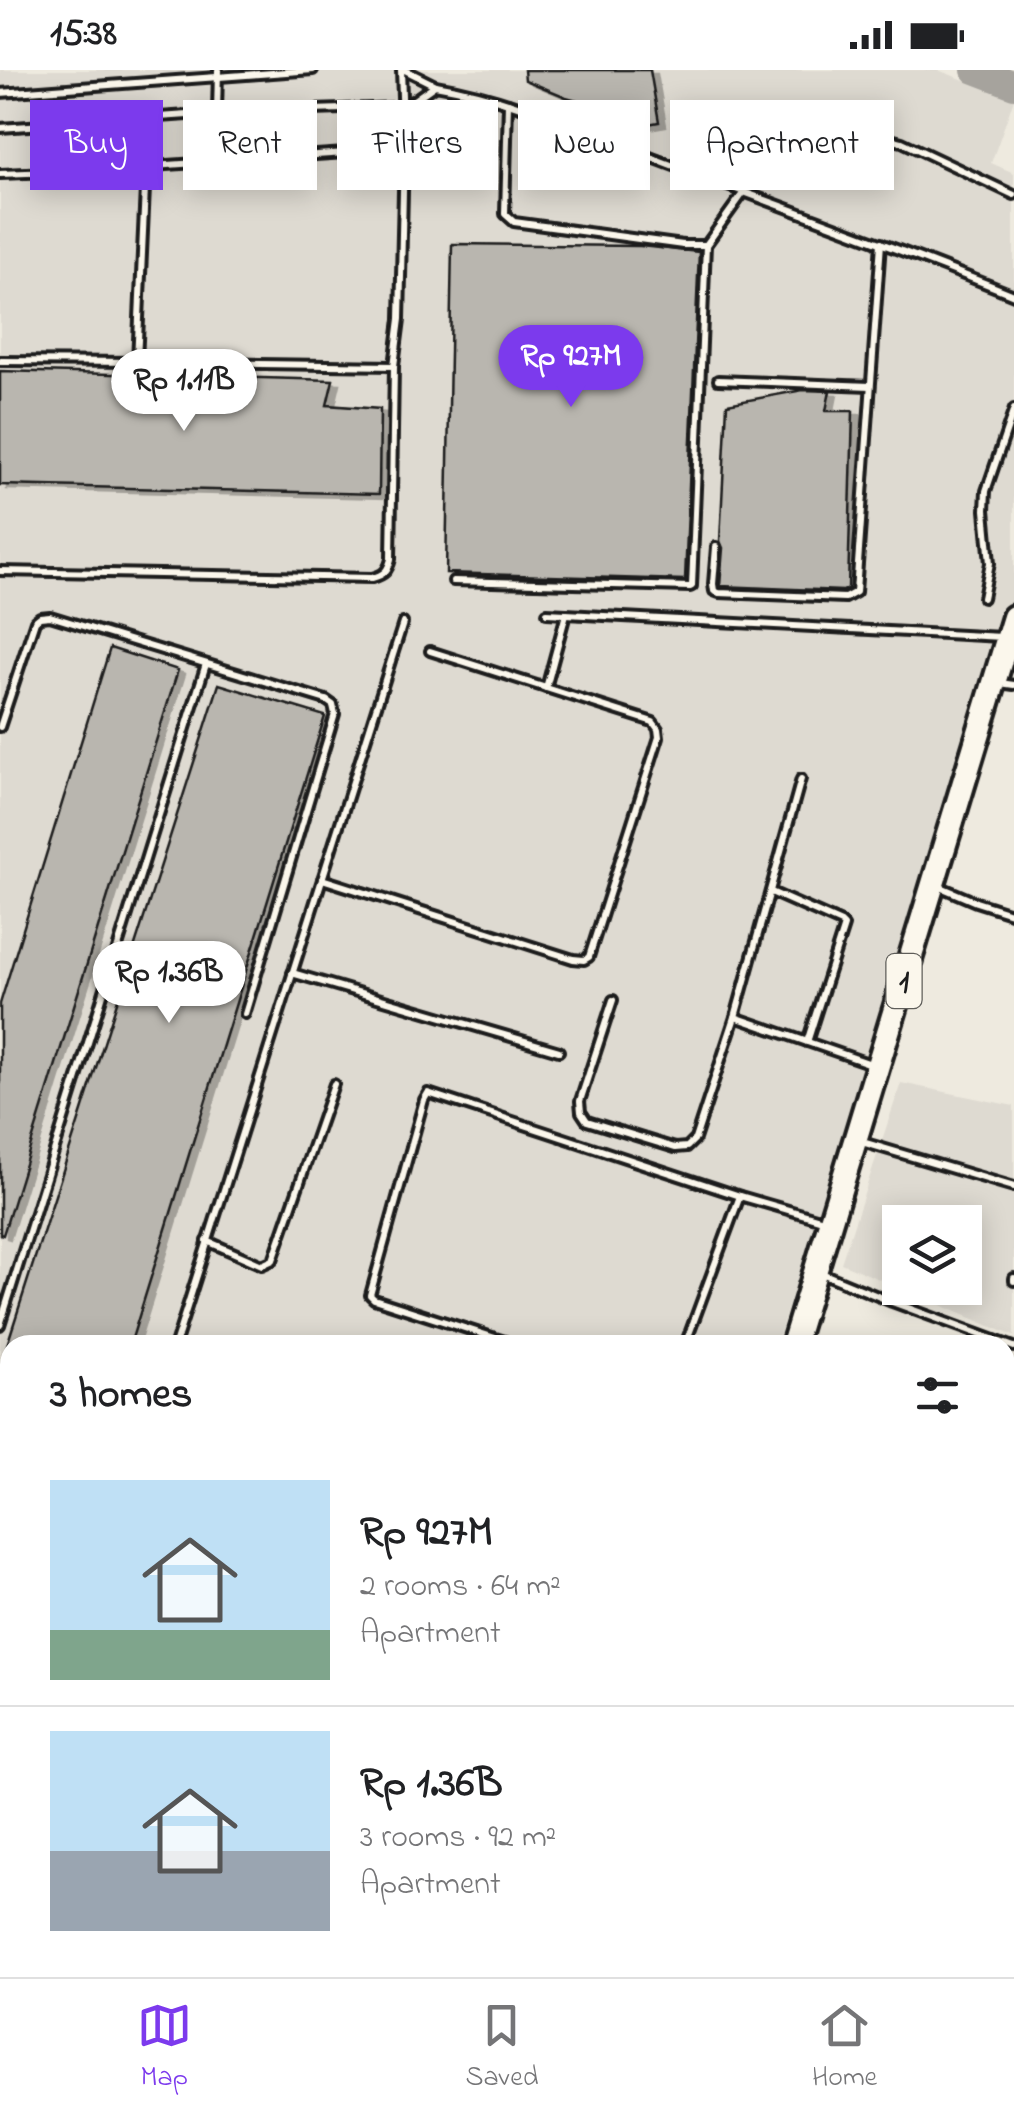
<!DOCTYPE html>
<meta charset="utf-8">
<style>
:root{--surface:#fff;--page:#f2f2f2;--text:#202124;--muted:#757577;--line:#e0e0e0;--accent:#7c3aed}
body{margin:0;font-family:"Indie Flower",sans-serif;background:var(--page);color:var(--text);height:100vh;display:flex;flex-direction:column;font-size:38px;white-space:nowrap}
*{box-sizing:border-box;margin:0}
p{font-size:32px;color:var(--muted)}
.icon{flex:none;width:55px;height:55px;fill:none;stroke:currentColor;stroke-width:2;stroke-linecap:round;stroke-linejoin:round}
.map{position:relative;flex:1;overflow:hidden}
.panel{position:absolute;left:0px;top:1265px;width:1015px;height:642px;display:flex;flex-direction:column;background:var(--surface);border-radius:30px 30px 0 0;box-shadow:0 5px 25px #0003}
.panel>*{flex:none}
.top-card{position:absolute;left:30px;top:30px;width:955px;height:90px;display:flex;gap:20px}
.controls{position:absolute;left:882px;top:1135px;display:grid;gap:20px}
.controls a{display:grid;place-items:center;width:100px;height:100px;border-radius:0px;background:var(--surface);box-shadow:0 5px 25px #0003;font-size:50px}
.price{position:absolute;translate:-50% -85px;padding:0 22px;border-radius:35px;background:#fff;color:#222;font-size:32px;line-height:65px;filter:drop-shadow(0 2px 5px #0008)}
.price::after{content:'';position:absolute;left:50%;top:60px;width:30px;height:22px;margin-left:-15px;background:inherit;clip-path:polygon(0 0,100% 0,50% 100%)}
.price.selected{background:var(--accent);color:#fff}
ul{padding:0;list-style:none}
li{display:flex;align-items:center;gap:30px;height:250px;padding:0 50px}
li+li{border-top:2px solid var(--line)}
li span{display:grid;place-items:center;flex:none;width:280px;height:200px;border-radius:0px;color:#555}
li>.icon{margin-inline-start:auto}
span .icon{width:120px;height:120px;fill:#fffc;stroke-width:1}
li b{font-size:42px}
h2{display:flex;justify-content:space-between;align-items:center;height:120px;padding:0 50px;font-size:42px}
.tag{padding:0 35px;border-radius:0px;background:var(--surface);box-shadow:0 5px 25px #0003;font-size:35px;line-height:90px}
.tag.selected{background:var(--accent);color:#fff}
.status{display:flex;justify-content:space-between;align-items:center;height:70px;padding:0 50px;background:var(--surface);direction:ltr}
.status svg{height:28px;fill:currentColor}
.dock{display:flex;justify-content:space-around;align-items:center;height:140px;border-top:2px solid var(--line);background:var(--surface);font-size:28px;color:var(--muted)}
.dock a{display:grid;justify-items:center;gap:5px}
.dock .selected{color:var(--accent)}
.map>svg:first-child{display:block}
.built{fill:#dedad1;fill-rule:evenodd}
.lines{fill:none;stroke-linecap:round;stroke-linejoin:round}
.river{stroke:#a6a39d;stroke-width:28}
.building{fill:#b9b6af;stroke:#1c1c1c;stroke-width:2.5;filter:url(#shadow)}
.service-casing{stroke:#1c1c1c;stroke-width:14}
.trunk-casing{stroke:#1c1c1c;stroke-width:30}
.service{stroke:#fbf7ec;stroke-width:6}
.trunk{stroke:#fbf7ec;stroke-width:22}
.labels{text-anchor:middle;stroke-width:8;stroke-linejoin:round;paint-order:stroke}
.shield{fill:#fbf7ec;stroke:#5f5e5a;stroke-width:2.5}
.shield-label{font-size:32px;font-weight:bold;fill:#1c1c1c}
</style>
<div class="status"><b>15:38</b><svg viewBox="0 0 49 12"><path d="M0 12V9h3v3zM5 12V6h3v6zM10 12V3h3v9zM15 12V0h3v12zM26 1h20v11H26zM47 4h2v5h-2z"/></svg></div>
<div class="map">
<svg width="1014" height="1907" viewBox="0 0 1014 1907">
<defs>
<filter id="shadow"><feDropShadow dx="7" dy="4" stdDeviation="0" flood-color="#0004"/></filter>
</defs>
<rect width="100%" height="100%" fill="#eeeadf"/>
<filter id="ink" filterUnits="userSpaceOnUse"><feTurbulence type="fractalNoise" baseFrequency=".01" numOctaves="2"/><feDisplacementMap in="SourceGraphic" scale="20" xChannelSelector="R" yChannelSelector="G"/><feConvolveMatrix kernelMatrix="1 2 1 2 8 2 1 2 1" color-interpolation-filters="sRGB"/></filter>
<g filter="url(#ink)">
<g class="built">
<polygon points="0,0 938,0 1014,29 991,93 1014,103 1014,542 776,1275 10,1275 10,1898 573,1898 570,1907 0,1907"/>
<path d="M901,1013L1014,1036V1266L841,1193ZM900,1152H965V1218H900Z"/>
</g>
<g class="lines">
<polyline class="river" points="975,0 1014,15"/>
</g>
<g class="building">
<polygon points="524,0 650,0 659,52 642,55 631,45 566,27 525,10"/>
<polygon points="452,174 640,176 699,182 685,510 446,503"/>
<polygon points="0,301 333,310 327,335 380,339 379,424 0,415"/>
<polygon points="803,320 830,321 826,341 853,341 848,518 843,521 720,516 723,478 720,471 727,334"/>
<polygon points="110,578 178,600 3,1165 0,1164 0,934"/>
<polygon points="219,614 325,646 130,1275 7,1275"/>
</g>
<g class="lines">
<defs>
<g id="service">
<polyline points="405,0 435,15"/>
<polyline points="0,23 313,0"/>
<polyline points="508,33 505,144 514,152 683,175 706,175 744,122"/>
<polyline points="217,43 218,0"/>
<polyline points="775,53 874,65 902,72 1014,125"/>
<path d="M0,58L217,43L404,37L435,15C513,28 585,62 658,90C777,135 896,177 1014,225"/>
<polyline points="0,104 79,101 404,79"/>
<polyline points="0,291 137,292 146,96"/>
<polyline points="137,292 394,296"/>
<polyline points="718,310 870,316"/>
<polyline points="716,477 713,514 714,521 719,523 845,528 856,522 881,173"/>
<path d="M0,501L372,508C384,505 388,501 391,489L394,296L400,249L404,79L401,0"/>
<polyline points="453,511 690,517 692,516 706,175"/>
<polyline points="983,528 990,493 985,440 986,421 1014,339"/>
<polyline points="547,543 1002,567"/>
<polyline points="1000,613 1014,615"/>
<polyline points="546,618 566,544"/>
<polyline points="0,657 35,551 40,547 50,546 326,630 333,635 335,644 245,944"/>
<polyline points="801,709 735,947 874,995"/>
<polyline points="322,809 573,889 584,890 589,887 659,667 658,659 653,652 430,581"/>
<polyline points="936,815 976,832 1014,844"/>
<polyline points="771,822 841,853 844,856 807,972"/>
<polyline points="292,903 559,981"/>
<polyline points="613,930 580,1031 581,1042 587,1051 675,1078 687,1077 695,1069 735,947"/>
<polyline points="862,1072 1014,1117"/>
<polyline points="207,1171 262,1195 273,1190 334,1014"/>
<polyline points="819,1202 892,1232 1014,1277"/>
<polyline points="1014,1208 1014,1211"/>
<polyline points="0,1255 206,594"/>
<polyline points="175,1275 403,553"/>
<polyline points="517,1275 374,1229 370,1225 424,1030 428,1023 740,1126 823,1150"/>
<polyline points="685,1275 740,1126"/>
<polyline points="0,1392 10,1396"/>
<polyline points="0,1553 10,1556"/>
<polyline points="0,1588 10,1591"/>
<polyline points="0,1624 10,1628"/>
<polyline points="944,1898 947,1907"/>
<polyline points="677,1907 678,1898"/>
</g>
<g id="trunk">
<polyline points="793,1275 1014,547"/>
<polyline points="589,1907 592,1898"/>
</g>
</defs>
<use href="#service" class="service-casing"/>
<use href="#trunk" class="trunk-casing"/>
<use href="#service" class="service"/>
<use href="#trunk" class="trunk"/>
</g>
</g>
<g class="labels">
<rect class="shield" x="886.5" y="884" width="35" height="54" rx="8"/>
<g class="shield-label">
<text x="904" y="922">1</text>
</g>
</g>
</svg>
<div class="controls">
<a><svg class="icon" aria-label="layers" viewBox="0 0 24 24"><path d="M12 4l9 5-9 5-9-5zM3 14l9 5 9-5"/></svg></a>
</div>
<b class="price selected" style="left:571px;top:340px">Rp 927M</b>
<b class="price" style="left:184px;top:364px">Rp 1.11B</b>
<b class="price" style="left:169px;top:956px">Rp 1.36B</b>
<div class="top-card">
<a class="tag selected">Buy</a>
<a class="tag">Rent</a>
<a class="tag">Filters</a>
<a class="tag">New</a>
<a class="tag">Apartment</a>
</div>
<section class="panel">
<h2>3 homes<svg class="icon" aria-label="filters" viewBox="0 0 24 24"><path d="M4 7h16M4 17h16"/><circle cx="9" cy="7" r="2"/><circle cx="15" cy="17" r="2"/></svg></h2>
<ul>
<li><span style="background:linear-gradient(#bfe0f5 75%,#7fa58c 0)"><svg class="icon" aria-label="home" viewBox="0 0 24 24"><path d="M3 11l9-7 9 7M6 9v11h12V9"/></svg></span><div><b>Rp 927M</b><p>2 rooms · 64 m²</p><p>Apartment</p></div></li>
<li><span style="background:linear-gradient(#bfe0f5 60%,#9aa5b1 0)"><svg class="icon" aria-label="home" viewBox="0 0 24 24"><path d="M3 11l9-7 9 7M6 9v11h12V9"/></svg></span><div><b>Rp 1.36B</b><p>3 rooms · 92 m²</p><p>Apartment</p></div></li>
</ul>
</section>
</div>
<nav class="dock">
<a class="selected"><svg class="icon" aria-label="map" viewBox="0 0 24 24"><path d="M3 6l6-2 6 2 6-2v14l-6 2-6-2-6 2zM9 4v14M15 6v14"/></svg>Map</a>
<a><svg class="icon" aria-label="saved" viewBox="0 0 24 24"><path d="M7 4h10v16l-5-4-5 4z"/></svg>Saved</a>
<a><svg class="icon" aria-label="home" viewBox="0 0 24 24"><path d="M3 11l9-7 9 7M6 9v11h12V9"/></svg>Home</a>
</nav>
